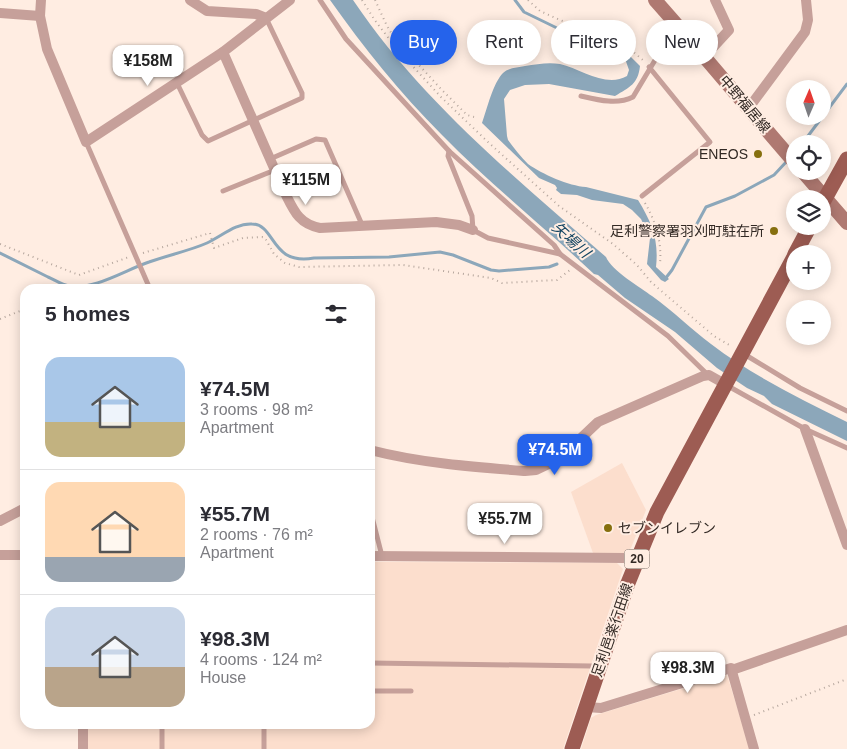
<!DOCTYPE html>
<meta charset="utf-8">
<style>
:root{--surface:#fff;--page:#f7f7f7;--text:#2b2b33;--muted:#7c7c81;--line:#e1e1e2;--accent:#2563eb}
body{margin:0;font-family:Helvetica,"Noto Sans JP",sans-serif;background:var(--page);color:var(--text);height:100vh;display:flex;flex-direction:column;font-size:19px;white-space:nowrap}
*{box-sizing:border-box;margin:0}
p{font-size:16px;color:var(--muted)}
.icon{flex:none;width:28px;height:28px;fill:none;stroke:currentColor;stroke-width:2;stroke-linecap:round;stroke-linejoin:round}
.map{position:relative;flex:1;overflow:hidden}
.panel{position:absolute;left:20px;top:284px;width:355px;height:445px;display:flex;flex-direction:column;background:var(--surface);border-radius:15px;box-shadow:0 2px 12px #0003}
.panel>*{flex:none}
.guide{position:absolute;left:390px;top:20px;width:381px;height:45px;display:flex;gap:10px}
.needle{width:32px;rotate:2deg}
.controls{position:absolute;left:786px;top:80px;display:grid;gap:10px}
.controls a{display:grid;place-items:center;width:45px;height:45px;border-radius:50%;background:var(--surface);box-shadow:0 2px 12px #0003;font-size:25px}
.price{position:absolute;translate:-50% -42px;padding:0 11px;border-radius:10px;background:#fff;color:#222;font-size:16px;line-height:32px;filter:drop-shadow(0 1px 2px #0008)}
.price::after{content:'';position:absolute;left:50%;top:30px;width:15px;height:11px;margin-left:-8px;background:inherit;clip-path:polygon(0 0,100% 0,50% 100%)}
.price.current{background:var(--accent);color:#fff}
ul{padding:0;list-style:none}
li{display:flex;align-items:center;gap:15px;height:125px;padding:0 25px}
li+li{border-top:1px solid var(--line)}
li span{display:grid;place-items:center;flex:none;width:140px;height:100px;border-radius:15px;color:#555}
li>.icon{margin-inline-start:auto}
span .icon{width:60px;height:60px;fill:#fffc;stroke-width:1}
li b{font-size:21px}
h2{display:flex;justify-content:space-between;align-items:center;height:60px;padding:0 25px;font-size:21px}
.pill{padding:0 18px;border-radius:22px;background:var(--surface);box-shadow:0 2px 12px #0003;font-size:18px;line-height:45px}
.pill.current{background:var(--accent);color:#fff}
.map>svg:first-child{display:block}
.built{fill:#fcdecd}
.water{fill:#8ca7ba}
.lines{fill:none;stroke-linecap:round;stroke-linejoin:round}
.stream{stroke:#8ca7ba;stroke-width:3}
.path{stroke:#b6a79e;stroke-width:2;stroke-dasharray:1 4;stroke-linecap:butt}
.lane{stroke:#c6a09a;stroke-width:5}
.street{stroke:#c6a09a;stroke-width:10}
.secondary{stroke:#af7971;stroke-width:14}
.primary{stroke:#9d5c53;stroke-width:15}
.poi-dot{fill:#866f0e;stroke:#ffede2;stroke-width:2}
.labels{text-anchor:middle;stroke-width:4;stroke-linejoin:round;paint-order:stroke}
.shield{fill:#ffede2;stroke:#70645d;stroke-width:1}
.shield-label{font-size:12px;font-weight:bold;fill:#322924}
.street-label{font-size:14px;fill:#322924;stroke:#ffede2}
.poi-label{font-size:14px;fill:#322924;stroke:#ffede2;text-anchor:end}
.water-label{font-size:15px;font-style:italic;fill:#144562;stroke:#ffede2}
</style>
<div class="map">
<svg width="847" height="749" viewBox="0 0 847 749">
<rect width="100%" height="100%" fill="#ffede2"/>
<g class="built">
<polygon points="622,463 646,510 631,548 623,554 593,553 571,492"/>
<polygon points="370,562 617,563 623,569 563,749 88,749 87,724 370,724"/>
<polygon points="727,675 750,749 581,749 591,718 596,715"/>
</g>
<g class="water">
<path d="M330,0H353C421,101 516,178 606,257C611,270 641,288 652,296C673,311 691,329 711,344C753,376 801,399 847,422V441L772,404L764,396L747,388L717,368L675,332L625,298L598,275L594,274C544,227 490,184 442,135C400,93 364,48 330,0Z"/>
<path d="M623,53L630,56L640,66C638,84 630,87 615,96L549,84L525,85L510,90L504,99L507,136L508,140C514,148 521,157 528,164C542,174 569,186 586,187L638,200C652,223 659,240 656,267L669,279L665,282L661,280L647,264L650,238L641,219L632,210L623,204L592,200L577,195L561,194L556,190L557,188L555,185L539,178L482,123C487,109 493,83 503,73C509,67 518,68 525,66C537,64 549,62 560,64C581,69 606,88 627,76L629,70Z"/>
</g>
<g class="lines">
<g class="stream">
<polyline points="515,0 524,12 559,29 624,54"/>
<polyline points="802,144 847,84"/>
<path d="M0,253C16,261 32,269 48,277C55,280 62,285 69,286C95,290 125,270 149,262C168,255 189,251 207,243C222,236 236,223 252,224C276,224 270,266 314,258L389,257L440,252L453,255L491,270L499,271L549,267L557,264"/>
<polyline points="665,279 672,270 706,207 735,196 774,175 788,160"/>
</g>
<g class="path">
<polyline points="362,0 374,19 396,48 441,97 489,143 559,206 613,244 637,265 651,282 666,295 714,336 731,346"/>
<polyline points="375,0 387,26 395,39 441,89 467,115 474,117"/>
<polyline points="528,0 540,11 560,20 624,44 644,61"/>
<path d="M645,203C656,222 662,242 660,264"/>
<polyline points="0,244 79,275 129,257"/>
<polyline points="143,253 210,233 214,248 243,238 262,237 265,238 274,254 285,263 299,267 403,265 491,278 502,283 557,280 570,270"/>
<polyline points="0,319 25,309"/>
<polyline points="754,715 847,679"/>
</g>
<g class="lane">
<polyline points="320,0 346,39 449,151 554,245 560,254 668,336 708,375"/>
<polyline points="177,83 202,135 208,141 302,98 302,93 266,18"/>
<path d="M581,96C598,100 617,105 633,97L676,25"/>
<polyline points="86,142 150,289"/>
<polyline points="449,151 448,156 472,216 473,230 488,238 560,254"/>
<polyline points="270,159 316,139 325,140 363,227"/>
<polyline points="223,191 275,170"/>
<polyline points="642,196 710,142 649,67"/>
<polyline points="744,354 800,388 847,411"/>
<polyline points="728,386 805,429 847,448"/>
<polyline points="370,476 371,513 382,556"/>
<polyline points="370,663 591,666 598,668"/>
<polyline points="370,691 411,691"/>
<polyline points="162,749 162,724"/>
<polyline points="264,749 264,724"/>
</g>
<g class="street">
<polyline points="41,0 40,16 47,49 86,142 223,52 290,0"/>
<polyline points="190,0 207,11 256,14 266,18"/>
<polyline points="0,13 40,16"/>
<path d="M223,52L285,193C294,211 299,224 320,228L436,222L459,225L473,230"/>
<polyline points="705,56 729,30 715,0"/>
<polyline points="748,109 805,32 808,20 806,0"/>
<polyline points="805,429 847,545"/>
<path d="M370,450C420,463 473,467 525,471L536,470L559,459L598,422L703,376L709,375L725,384"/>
<polyline points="0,521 25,508"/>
<polyline points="0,555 25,555"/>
<polyline points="370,556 625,558 636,560"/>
<polyline points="732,670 847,630"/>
<polyline points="586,707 601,708 731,668 754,749"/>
<polyline points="83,724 83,749"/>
</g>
<g class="secondary">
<path d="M655,0C703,54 748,109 795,163"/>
<polyline points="802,171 847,223"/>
</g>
<g class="primary">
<polyline points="822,204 847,159"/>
<polyline points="795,254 810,226"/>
<polyline points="572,749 628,583 657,512 795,255"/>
</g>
</g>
<g class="poi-dot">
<circle cx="758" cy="154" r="5"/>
<circle cx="774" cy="231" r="5"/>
<circle cx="608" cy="528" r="5"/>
</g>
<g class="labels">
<rect class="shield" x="624.5" y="549.5" width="25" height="19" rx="4"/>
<g class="shield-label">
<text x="637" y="563">20</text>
</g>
<g class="street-label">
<text transform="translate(745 104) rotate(50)" y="5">中野福居線</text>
<text transform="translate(612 630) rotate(-71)" y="5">足利邑楽行田線</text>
</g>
<g class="poi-label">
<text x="748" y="159">ENEOS</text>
<text x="764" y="236">足利警察署羽刈町駐在所</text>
<text x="618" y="533" text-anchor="start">セブンイレブン</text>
</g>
<g class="water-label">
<text transform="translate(571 240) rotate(42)" y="5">矢場川</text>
</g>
</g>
</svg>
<div class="controls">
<a><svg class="needle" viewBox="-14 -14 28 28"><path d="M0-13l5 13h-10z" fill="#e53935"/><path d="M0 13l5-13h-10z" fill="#7c7c81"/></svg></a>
<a><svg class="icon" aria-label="locate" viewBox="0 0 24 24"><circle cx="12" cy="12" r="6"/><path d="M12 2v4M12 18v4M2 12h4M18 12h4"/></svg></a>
<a><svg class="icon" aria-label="layers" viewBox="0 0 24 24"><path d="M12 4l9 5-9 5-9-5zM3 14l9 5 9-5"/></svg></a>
<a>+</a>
<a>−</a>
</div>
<b class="price" style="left:148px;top:87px">¥158M</b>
<b class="price" style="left:306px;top:206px">¥115M</b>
<b class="price current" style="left:555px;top:476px">¥74.5M</b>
<b class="price" style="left:505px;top:545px">¥55.7M</b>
<b class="price" style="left:688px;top:694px">¥98.3M</b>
<div class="guide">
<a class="pill current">Buy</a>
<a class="pill">Rent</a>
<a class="pill">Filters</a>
<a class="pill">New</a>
</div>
<section class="panel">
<h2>5 homes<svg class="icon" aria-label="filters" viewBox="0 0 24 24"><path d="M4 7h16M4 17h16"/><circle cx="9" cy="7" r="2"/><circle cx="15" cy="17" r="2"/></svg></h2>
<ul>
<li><span style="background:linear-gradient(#a9c7e8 65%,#c2b280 0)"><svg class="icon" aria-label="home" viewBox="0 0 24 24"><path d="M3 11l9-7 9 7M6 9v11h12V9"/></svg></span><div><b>¥74.5M</b><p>3 rooms · 98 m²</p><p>Apartment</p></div></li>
<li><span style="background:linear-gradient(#ffd9b3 75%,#9aa5b1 0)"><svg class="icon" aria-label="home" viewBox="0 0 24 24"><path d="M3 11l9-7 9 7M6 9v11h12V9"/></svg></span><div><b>¥55.7M</b><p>2 rooms · 76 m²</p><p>Apartment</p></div></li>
<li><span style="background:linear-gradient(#c9d6e8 60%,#b9a48a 0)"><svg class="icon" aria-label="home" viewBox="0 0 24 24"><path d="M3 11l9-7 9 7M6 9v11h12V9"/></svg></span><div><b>¥98.3M</b><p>4 rooms · 124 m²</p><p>House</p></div></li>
</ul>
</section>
</div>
